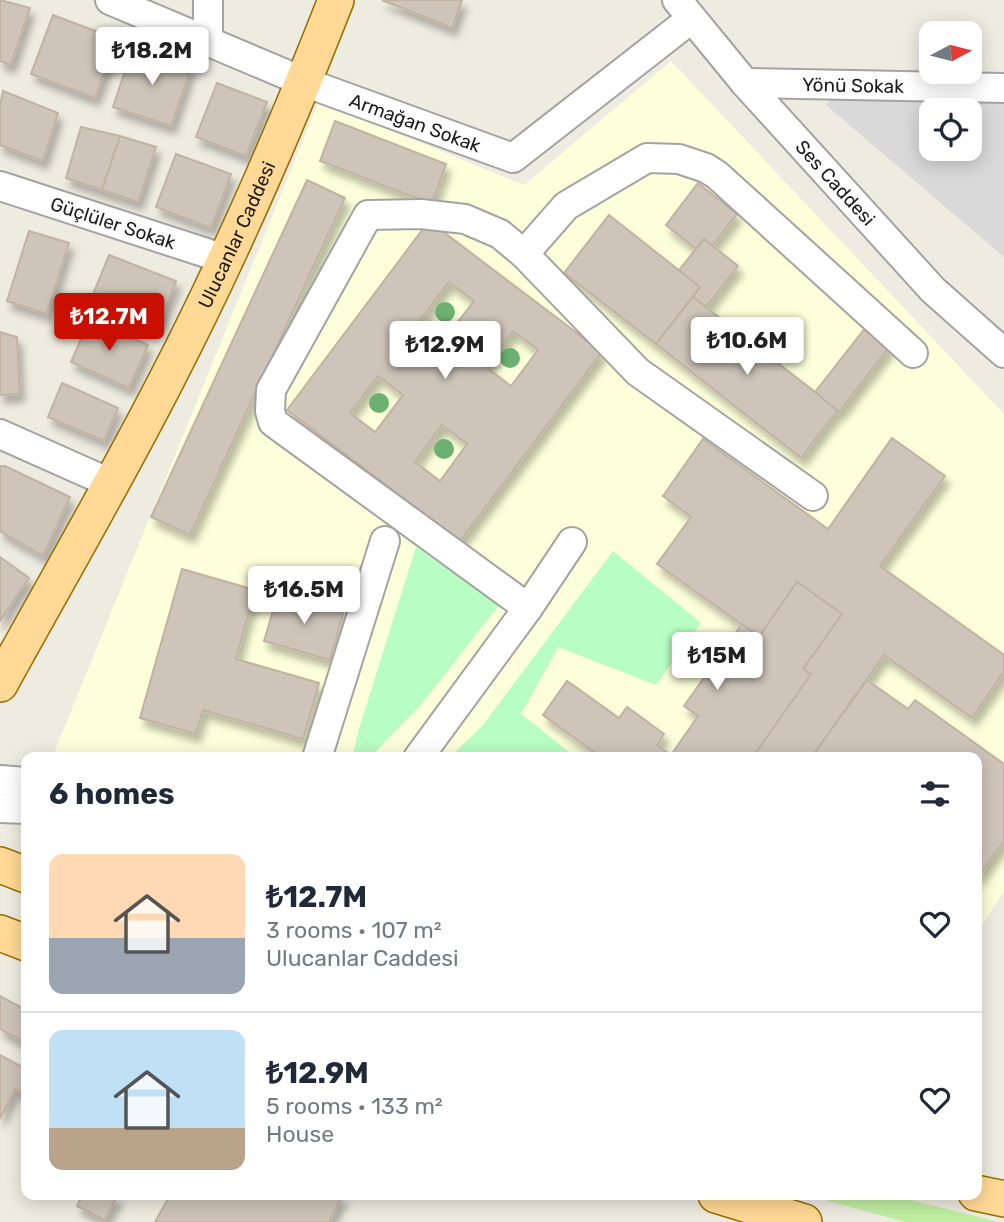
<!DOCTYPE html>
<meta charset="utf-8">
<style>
:root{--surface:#fff;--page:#f2f2f3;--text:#1f2937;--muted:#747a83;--line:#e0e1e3;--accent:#c80f00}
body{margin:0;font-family:Rubik,sans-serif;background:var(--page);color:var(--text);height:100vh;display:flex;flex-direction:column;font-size:26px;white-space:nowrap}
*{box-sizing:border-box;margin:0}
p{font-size:23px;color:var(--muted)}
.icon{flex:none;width:38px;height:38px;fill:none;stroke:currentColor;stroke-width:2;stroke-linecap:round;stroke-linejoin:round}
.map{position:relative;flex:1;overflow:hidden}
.details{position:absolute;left:21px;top:752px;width:961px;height:448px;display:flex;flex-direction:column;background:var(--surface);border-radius:14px;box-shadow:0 4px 18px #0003}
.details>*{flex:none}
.needle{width:46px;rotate:83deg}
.controls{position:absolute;left:919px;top:21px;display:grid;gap:14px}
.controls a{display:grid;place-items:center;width:63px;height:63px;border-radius:14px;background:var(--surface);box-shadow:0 4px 18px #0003;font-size:35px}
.price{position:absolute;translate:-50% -60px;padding:0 16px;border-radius:7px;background:#fff;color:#222;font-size:23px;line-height:46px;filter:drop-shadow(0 2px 4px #0008)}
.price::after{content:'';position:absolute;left:50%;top:42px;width:21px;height:16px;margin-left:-10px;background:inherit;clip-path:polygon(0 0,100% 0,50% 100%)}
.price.current{background:var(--accent);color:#fff}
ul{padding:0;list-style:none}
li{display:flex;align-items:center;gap:21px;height:175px;padding:0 28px}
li+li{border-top:2px solid var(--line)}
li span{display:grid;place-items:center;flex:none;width:196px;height:140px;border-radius:14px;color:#555}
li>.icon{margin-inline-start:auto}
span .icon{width:84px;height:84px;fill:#fffc;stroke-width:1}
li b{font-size:30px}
h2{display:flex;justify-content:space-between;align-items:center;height:84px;padding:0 28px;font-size:30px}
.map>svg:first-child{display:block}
.residential{fill:#dad9d9;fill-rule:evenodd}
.education{fill:#fcffd9}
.grass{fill:#c1eea1}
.park{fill:#b8fec3}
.building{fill:#cec4b9;stroke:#c1b2a2;stroke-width:2;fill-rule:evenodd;filter:url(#shadow)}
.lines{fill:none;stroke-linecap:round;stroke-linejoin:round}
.minor-casing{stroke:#a3a3a3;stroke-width:32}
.major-casing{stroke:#946e00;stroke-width:38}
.minor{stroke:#fff;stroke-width:28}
.major{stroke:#ffd995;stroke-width:35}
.tree{fill:#6cb171}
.labels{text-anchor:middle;stroke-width:6;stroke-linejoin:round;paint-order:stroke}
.street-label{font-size:19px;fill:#1c1c1c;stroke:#fff}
</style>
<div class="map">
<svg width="1004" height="1222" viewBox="0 0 1004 1222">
<defs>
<filter id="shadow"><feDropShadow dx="4.5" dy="8" stdDeviation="3.5" flood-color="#0004"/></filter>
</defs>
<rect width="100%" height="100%" fill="#eeebe0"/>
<path class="residential" d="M833,98H1004V257L826,105ZM931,110H970V149H931Z"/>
<polygon class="education" points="671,61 1004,414 1004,891 977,934 976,758 52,758 319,101 524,185"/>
<polygon class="grass" points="806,1195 892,1195 998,1222 906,1222"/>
<g class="park">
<polygon points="416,547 499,605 420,706 369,758 352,758 359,729"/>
<polygon points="613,551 701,623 656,685 558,647 521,714 577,758 449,758 483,725"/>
</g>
<g class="building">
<polygon points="0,0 30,8 11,65 0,61"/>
<polygon points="382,0 462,0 452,28"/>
<polygon points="53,15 117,39 95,98 31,74"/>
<polygon points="133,47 191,67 171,126 113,107"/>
<polygon points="217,83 267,102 246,156 196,137"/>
<polygon points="3,91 58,113 43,161 0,145 0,105"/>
<polygon points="335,121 446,164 432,204 320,161"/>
<polygon points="81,127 120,136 102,190 66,178"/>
<polygon points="120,136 156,147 138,202 102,190"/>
<polygon points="176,154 231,174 211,228 156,207"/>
<polygon points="307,180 345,198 190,535 151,517"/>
<polygon points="698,183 737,214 712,246 704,239 696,249 666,225"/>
<polygon points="609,215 700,287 656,344 564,273"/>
<path d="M429,221L602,352L460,541L287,410ZM449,282L474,301L446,337L421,319ZM513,331L538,350L511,386L486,367ZM378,376L403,395L375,432L350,413ZM442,425L467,444L440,481L415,462Z"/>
<polygon points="29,231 69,243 47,314 7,301"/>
<polygon points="704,239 738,266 706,307 693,297 700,287 679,270"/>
<polygon points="109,255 176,281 160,323 92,297"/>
<polygon points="693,297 838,410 801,458 656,344"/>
<polygon points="90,318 148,345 129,388 71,362"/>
<polygon points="866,327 890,346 839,412 815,392"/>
<polygon points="0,332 17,337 20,394 0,395"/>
<polygon points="62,383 118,408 104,441 48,417"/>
<polygon points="892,438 945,476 880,566 1004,655 1004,672 972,718 884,655 811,758 757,758 753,755 811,674 803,669 842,614 797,582 759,637 657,564 691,517 663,496 703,439 828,529"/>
<polygon points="0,466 5,466 70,497 43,556 0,531"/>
<polygon points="0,557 29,578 0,621"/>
<polygon points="182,569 255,590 236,659 319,683 303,739 203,710 196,734 140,718"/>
<polygon points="797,582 842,614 803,669 811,674 752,758 602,758 543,715 567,681 619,718 627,707 664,734 657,745 671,755 698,716 684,706 742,624 759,637"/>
<polygon points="279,591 344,610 330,660 264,641"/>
<polygon points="867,680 908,709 915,700 1004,764 1004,841 976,880 976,758 811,758"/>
<polygon points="0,996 26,1010 26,1043 0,1029"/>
<polygon points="0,1055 26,1069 26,1095 15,1089 0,1119"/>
<polygon points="82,1195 118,1195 105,1220 77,1206"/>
<polygon points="170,1195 343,1195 329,1222 155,1222"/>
</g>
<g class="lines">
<defs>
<g id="minor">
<path id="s1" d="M110,0L304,82L513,158L691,19"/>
<polyline points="208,0 208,42"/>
<path id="s2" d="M677,0L745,83L933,290L1004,353"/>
<path id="s3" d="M745,83L1004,88"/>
<path id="s4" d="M0,186L225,259"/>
<polyline points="524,254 566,206 647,158 679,159 706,168 717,175 913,353"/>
<polyline points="0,434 110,483"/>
<polyline points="528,608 273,422 270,411 271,390 368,215 421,214 465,219 500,234 524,254 638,372 813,496"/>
<polyline points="317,758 385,541"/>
<polyline points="418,758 528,608 572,542"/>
<polyline points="0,780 26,782"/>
<polyline points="0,808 26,809"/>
</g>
<g id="major">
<path id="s5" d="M0,684C56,582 115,481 168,377C231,255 286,128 336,0"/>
<polyline points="0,865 26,875"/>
<polyline points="0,933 26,943"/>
<polyline points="976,1193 1004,1199"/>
<polyline points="716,1195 804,1222"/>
</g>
</defs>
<use href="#minor" class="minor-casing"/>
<use href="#major" class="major-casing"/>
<use href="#minor" class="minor"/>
<use href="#major" class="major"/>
</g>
<g class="tree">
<circle cx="445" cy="312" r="10"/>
<circle cx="510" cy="358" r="10"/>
<circle cx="379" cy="403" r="10"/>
<circle cx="444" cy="449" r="10"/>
</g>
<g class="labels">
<g class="street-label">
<text dy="7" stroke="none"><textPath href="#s3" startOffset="108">Yönü Sokak</textPath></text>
<text dy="7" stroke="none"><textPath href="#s1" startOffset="329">Armağan Sokak</textPath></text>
<text dy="7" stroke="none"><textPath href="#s2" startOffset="242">Ses Caddesi</textPath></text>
<text dy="7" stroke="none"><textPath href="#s4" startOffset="119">Güçlüler Sokak</textPath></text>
<text dy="7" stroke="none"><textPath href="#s5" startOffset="508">Ulucanlar Caddesi</textPath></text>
</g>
</g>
</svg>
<div class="controls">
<a><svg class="needle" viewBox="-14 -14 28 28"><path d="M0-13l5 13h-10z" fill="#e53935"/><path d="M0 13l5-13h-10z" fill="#747a83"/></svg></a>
<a><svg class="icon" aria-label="locate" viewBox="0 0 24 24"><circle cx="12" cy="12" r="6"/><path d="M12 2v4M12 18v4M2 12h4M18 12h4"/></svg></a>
</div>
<b class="price" style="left:152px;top:87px">₺18.2M</b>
<b class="price current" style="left:109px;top:353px">₺12.7M</b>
<b class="price" style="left:747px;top:377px">₺10.6M</b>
<b class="price" style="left:445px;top:381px">₺12.9M</b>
<b class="price" style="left:304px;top:626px">₺16.5M</b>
<b class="price" style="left:717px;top:692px">₺15M</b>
<section class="details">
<h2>6 homes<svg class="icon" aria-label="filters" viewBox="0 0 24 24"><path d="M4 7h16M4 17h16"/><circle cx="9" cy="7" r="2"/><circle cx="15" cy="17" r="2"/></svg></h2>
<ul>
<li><span style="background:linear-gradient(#ffd9b3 60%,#9aa5b1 0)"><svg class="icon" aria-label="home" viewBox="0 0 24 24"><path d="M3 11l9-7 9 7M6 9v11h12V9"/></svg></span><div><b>₺12.7M</b><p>3 rooms · 107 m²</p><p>Ulucanlar Caddesi</p></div><svg class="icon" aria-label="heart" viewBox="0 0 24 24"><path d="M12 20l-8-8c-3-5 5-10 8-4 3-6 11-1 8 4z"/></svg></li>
<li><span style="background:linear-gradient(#bfe0f5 70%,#b9a48a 0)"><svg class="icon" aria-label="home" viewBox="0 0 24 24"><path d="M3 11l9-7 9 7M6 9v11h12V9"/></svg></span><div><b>₺12.9M</b><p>5 rooms · 133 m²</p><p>House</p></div><svg class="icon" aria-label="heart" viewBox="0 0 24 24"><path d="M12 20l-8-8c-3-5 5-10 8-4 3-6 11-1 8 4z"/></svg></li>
</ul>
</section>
</div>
